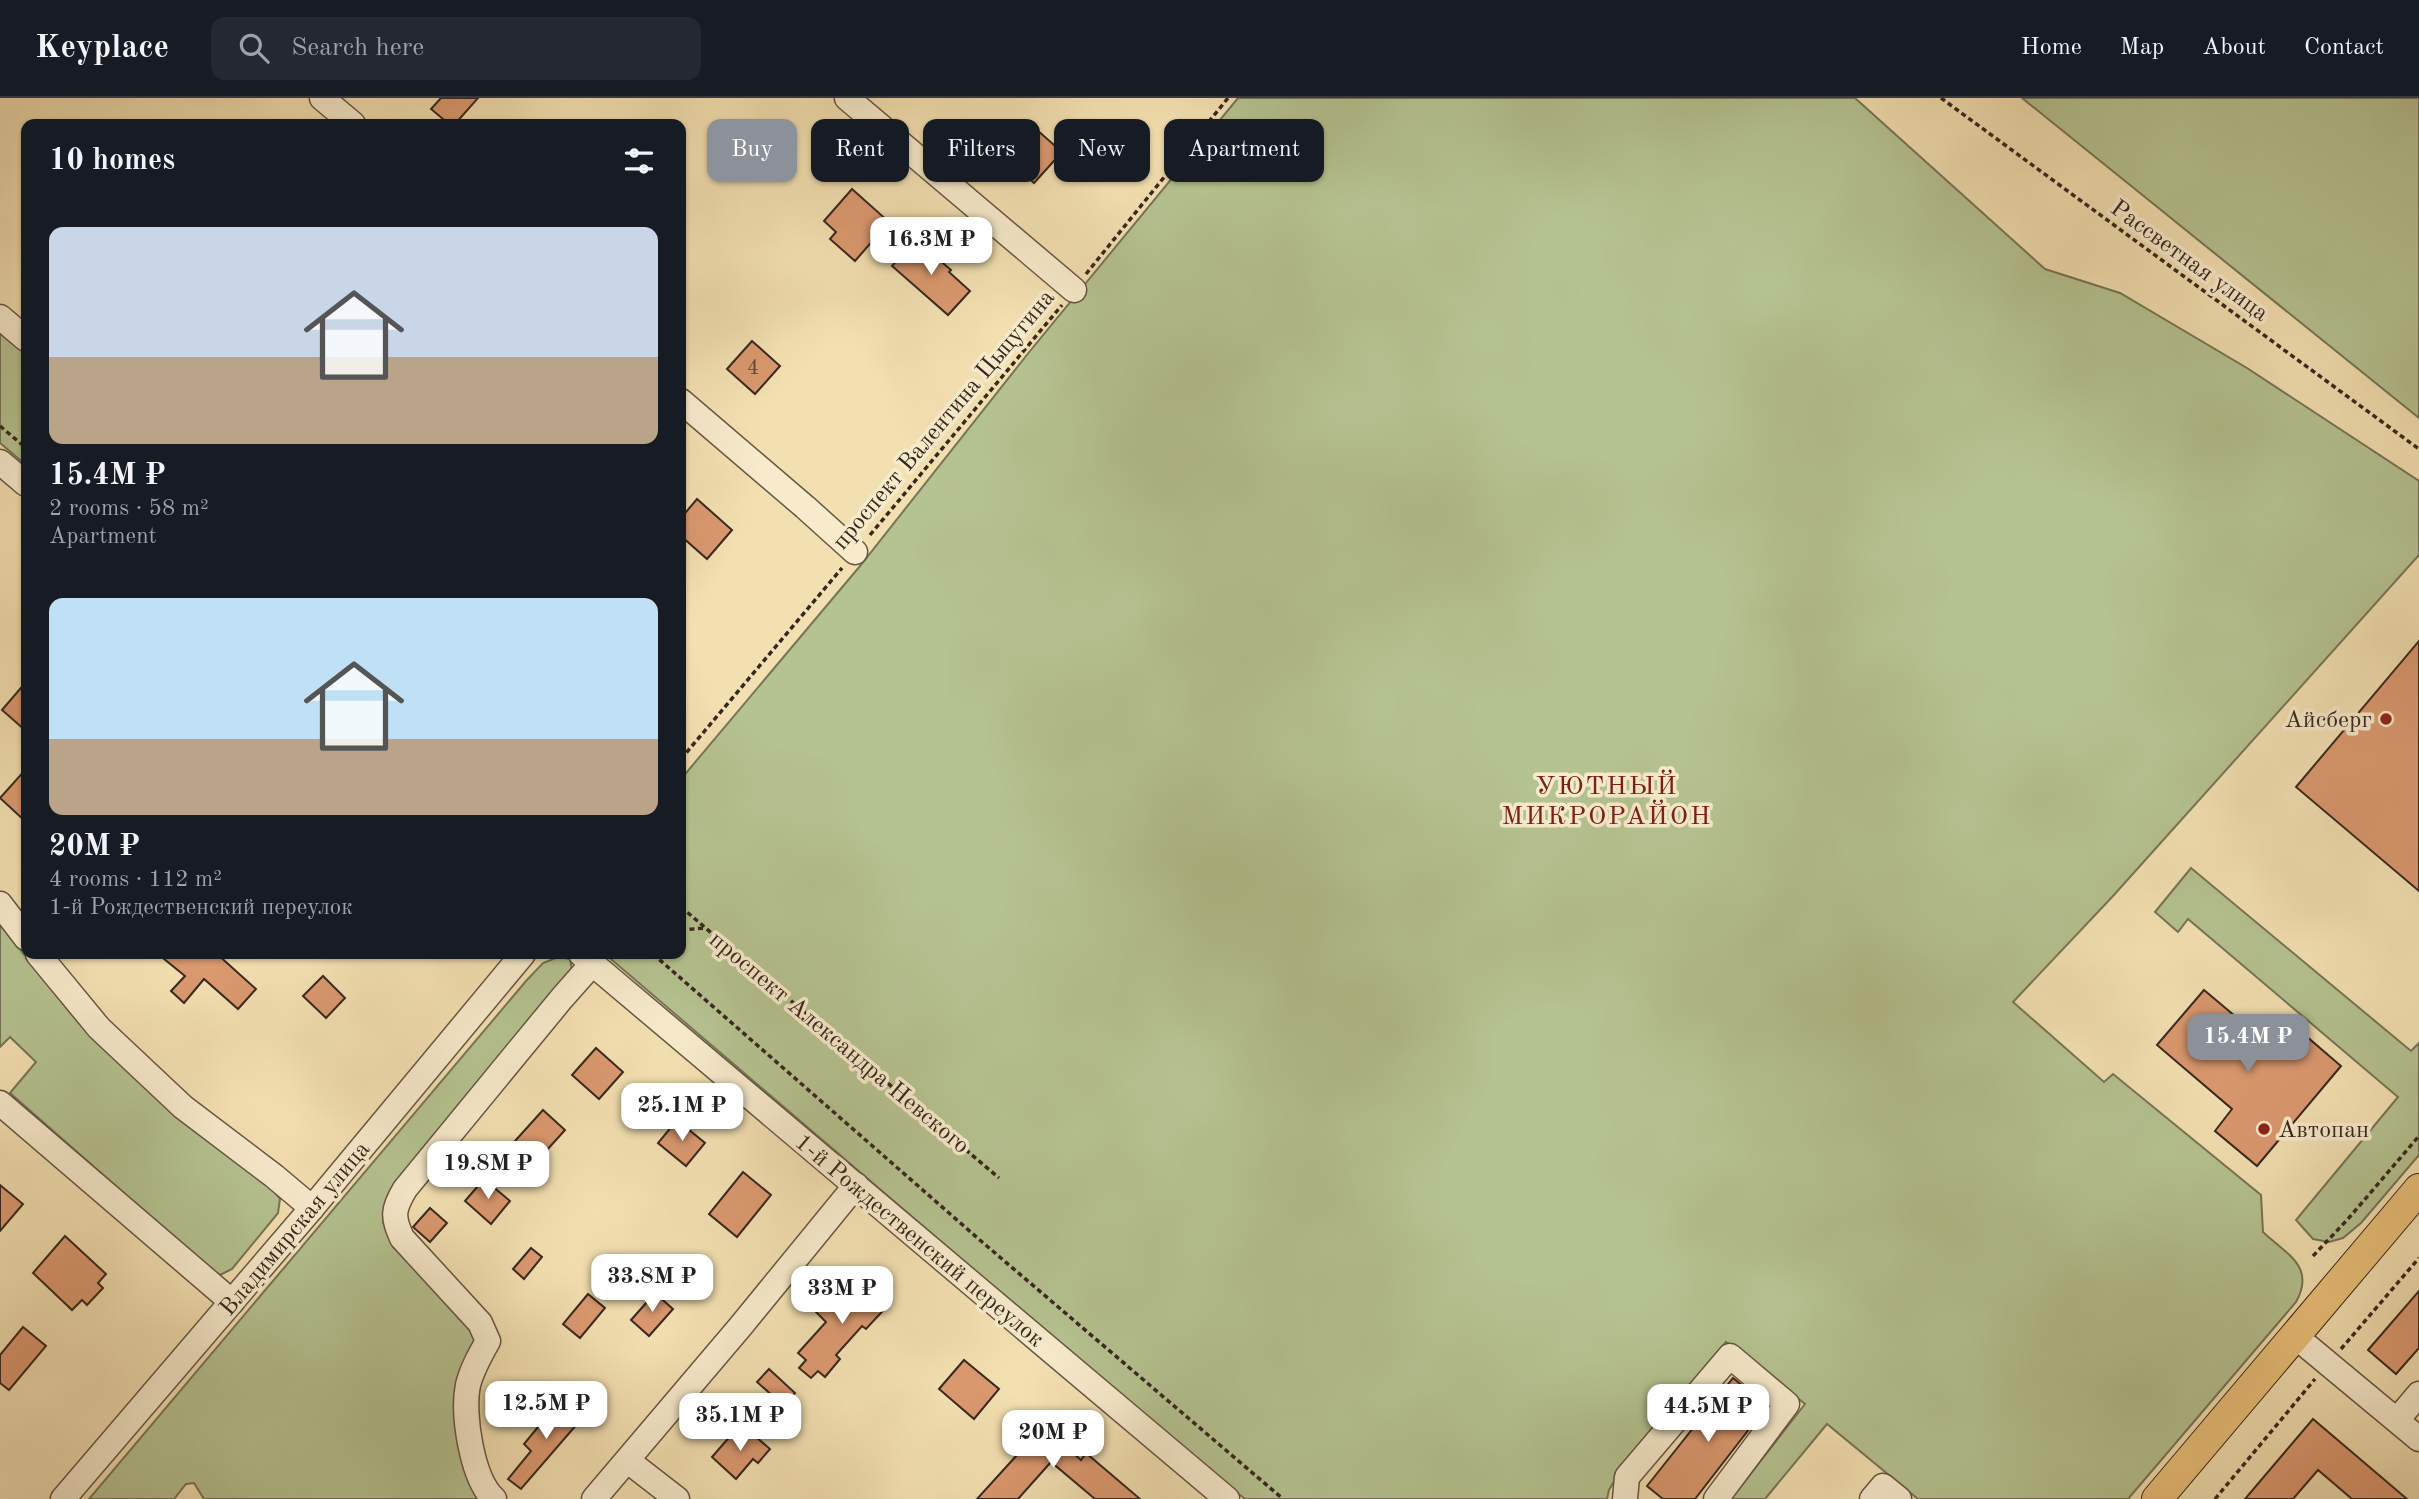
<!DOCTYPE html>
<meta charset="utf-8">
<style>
:root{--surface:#171b24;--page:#242831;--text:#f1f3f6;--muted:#9ea1a6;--line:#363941;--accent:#8c9099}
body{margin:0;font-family:"Old Standard TT",serif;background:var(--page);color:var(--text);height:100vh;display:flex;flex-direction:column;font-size:26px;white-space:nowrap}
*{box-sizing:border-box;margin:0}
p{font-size:23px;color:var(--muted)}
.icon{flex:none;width:38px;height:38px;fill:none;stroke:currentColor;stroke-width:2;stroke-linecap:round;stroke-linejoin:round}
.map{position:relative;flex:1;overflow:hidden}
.details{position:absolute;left:21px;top:21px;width:665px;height:840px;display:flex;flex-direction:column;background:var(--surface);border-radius:14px;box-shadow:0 2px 5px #0004}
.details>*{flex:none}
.top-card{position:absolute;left:707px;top:21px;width:665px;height:63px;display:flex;gap:14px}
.price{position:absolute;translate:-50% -60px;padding:0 16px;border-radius:14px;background:#fff;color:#222;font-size:23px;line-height:46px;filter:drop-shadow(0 2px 4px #0008)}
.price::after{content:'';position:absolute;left:50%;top:42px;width:21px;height:16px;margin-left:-10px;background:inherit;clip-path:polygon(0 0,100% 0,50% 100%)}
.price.on{background:var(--accent);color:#fff}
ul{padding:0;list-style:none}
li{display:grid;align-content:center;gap:14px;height:371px;padding:0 28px}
li span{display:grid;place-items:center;height:217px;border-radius:14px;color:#555}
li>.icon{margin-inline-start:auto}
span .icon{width:126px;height:126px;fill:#fffc;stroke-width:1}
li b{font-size:30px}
h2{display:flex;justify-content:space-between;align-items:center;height:84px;padding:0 28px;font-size:30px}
.pill{padding:0 24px;border-radius:14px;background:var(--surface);box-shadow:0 2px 5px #0004;font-size:24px;line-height:63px}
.pill.on{background:var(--accent);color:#fff}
header{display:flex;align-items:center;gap:42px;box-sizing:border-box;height:98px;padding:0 35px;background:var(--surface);border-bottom:2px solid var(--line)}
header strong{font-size:33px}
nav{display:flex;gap:38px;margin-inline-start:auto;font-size:24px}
.search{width:490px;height:63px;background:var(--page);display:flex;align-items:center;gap:18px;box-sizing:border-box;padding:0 24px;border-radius:14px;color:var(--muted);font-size:26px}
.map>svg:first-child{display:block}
.green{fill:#b5c390;stroke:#767556;stroke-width:2}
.building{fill:#db996f;stroke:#38271d;stroke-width:2}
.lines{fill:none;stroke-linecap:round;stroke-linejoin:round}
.minor-casing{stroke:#675542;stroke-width:27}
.major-casing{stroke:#38271d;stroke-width:32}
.path{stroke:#38271d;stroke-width:3.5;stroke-dasharray:5 3.5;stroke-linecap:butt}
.minor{stroke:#f7ebcc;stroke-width:24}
.major{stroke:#eac078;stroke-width:30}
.poi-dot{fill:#8f2418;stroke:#f7ebcc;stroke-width:2.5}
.labels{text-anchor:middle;stroke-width:7;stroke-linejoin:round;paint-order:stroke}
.number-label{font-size:21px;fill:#614432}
.street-label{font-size:24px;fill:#38271d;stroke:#f7ebcc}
.poi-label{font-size:24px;fill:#38271d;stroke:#f7ebcc;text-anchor:end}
.neighbourhood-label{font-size:26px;letter-spacing:2px;fill:#7a1f14;stroke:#f7ebcc}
</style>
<header>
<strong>Keyplace</strong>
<div class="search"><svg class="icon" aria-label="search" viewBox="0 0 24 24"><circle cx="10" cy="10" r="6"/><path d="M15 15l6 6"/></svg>Search here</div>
<nav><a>Home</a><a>Map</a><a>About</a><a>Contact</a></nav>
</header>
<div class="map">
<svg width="2419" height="1401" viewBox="0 0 2419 1401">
<rect width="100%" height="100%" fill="#f3e0b1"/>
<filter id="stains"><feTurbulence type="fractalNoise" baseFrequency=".00286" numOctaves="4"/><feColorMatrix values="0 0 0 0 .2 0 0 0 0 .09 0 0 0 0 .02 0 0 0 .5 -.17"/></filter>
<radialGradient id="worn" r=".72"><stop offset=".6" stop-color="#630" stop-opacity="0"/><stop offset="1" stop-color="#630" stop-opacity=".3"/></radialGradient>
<g class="green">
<path d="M1238,0H1855L2045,171L2120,195L2247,270L2419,383V457L2113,798L2013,904L2104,984L2113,976L2261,1097L2263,1134C2286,1156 2316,1168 2296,1204L2128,1401H1918L1827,1326L1765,1401H1731L1805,1306L1726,1244L1620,1373L1609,1392L1607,1401H1245L1056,1242L605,856H681V681L860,468L1030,253Z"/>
<polygon points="2022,0 2419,0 2419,320"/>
<polygon points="0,231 26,253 26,367 0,345"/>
<polygon points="2191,770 2411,953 2419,945 2419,1057 2361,1125 2343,1140 2329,1144 2313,1141 2296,1122 2398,999 2188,821 2178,834 2155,814"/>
<polygon points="0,826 70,914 108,955 270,1088 280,1101 278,1115 232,1171 220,1177 209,1170 10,995 36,964 10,939 0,949"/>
<polygon points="558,859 570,861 572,873 390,1098 383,1124 391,1144 479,1241 470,1259 486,1401 204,1401 194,1385 186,1386 174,1401 89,1401 526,883 543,865"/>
</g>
<g class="building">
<polygon points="441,0 478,0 455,26 449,26 431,11"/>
<polygon points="1028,24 1062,54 1034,85 1001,55"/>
<polygon points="852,91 889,124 855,163 830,141 836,134 824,123"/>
<polygon points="915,141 951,172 949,174 970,193 948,217 892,168"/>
<polygon points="752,243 780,268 755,296 727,271"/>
<polygon points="697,401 732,432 707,461 681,438 681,420"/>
<polygon points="2419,543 2419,793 2296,689"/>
<polygon points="26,584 26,633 2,612"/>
<polygon points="26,671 26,724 0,700"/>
<polygon points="158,856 217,856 256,891 238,911 204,881 184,905 171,893 185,878"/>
<polygon points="323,878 345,900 326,920 303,898"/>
<polygon points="2204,892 2279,955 2299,932 2341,968 2257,1068 2215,1033 2232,1011 2157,947"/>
<polygon points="596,950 623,974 599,1001 572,977"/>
<polygon points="543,1012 565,1032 537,1063 515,1043"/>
<polygon points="677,1022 705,1045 686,1068 658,1045"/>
<polygon points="743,1074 771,1097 737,1139 709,1116"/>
<polygon points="484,1081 510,1103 491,1126 465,1103"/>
<polygon points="0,1087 23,1106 0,1133"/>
<polygon points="430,1110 447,1125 430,1144 413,1129"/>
<polygon points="65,1138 106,1176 98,1185 103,1190 87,1207 82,1202 72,1212 33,1175"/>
<polygon points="531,1150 542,1159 524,1181 513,1171"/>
<polygon points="864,1177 892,1203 866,1231 862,1228 836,1257 840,1261 825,1279 818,1273 811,1280 799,1270 806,1262 798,1255 826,1224 815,1213 825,1202 833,1210"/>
<polygon points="2419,1193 2419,1250 2396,1276 2368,1252"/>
<polygon points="655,1195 673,1211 649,1238 631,1222"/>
<polygon points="588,1196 605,1210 580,1240 563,1226"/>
<polygon points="23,1229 46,1248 9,1292 0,1285 0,1257"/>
<polygon points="964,1262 999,1291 974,1321 939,1291"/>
<polygon points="769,1271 795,1295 784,1308 757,1284"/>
<polygon points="1733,1280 1767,1308 1695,1401 1663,1401 1647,1388"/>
<polygon points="562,1300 584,1318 521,1391 508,1381 531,1353 524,1346"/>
<polygon points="2313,1321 2407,1401 2352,1401 2318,1372 2293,1401 2245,1401"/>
<polygon points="1038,1325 1081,1362 1086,1355 1140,1401 1095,1401 1051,1364 1018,1401 977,1401 1017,1357 1013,1353"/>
<polygon points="748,1332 770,1351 758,1365 753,1361 736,1381 712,1359 732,1336 739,1342"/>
</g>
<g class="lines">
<defs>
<g id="minor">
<polyline points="322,0 353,26"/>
<polyline points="847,0 1074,192"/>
<polyline points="0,219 26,241"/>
<polyline points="681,303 805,409 855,454"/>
<polyline points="0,364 26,386"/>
<polyline points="0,806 26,840"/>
<polyline points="38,856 99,930 183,1009 274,1078 312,1110"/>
<polyline points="581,856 1227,1401"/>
<polyline points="0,1005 232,1204"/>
<polyline points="2295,1238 2419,1341"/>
<polyline points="2397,1322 2419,1296"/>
<polyline points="628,1363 677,1401"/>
<polyline points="63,1401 312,1110 523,856"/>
<path d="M494,1401C472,1381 462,1316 468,1287C472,1271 480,1257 488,1243L480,1225L402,1140C392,1119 393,1111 405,1091L562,900L593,865"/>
<polyline points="594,1401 740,1229 856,1087"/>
<polyline points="1625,1401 1627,1379 1730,1258 1787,1306 1716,1401"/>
<polyline points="1872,1401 1883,1388 1899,1401"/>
</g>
<polyline id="major" points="2157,1401 2419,1091"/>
</defs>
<use href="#minor" class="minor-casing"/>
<use href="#major" class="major-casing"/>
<g class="path">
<polyline points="1941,0 2419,351"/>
<polyline points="1086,176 1228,0"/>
<polyline points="0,328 26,350"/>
<polyline points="870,437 1062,207"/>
<polyline points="681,661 842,470"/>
<polyline points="681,809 999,1080"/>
<polyline points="681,832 705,830"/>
<polyline points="653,856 981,1143 1283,1401"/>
<polyline points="2313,1158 2348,1121 2419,1038"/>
<polyline points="2341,1251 2419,1160"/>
<polyline points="2215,1401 2315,1281"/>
</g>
<use href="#minor" class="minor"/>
<use href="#major" class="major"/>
</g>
<g class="poi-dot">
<circle cx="2386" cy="621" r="7"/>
<circle cx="2264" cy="1031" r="7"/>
</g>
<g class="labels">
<g class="number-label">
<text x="753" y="276">4</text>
</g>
<g class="street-label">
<text transform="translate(2190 162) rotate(36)" y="8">Рассветная улица</text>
<text transform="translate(943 321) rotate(-50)" y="8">проспект Валентина Цыцугина</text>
<text transform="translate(840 944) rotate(40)" y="8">проспект Александра Невского</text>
<text transform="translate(294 1130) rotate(-50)" y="8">Владимирская улица</text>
<text transform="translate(920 1142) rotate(40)" y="8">1-й Рождественский переулок</text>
</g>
<g class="poi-label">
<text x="2372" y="629">Айсберг</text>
<text x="2278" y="1039" text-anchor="start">Автопан</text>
</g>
<g class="neighbourhood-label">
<text x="1607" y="696">УЮТНЫЙ<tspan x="1607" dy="30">МИКРОРАЙОН</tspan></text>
</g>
</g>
<rect width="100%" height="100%" filter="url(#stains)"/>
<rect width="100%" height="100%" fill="url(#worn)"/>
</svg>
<b class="price" style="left:931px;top:179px">16.3M ₽</b>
<b class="price on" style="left:2248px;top:976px">15.4M ₽</b>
<b class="price" style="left:682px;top:1045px">25.1M ₽</b>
<b class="price" style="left:488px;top:1103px">19.8M ₽</b>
<b class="price" style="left:652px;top:1216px">33.8M ₽</b>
<b class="price" style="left:842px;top:1228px">33M ₽</b>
<b class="price" style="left:546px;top:1343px">12.5M ₽</b>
<b class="price" style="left:1708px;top:1346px">44.5M ₽</b>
<b class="price" style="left:740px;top:1355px">35.1M ₽</b>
<b class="price" style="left:1053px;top:1372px">20M ₽</b>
<div class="top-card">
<a class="pill on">Buy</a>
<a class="pill">Rent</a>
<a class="pill">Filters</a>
<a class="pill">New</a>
<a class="pill">Apartment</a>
</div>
<section class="details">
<h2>10 homes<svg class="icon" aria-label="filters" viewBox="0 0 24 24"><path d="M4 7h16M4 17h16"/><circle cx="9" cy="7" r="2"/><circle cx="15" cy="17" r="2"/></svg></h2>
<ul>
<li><span style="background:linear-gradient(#c9d6e8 60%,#b9a48a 0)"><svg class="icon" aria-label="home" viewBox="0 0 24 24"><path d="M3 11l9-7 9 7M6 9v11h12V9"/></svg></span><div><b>15.4M ₽</b><p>2 rooms · 58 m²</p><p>Apartment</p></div></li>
<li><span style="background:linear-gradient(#bfe0f5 65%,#b9a48a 0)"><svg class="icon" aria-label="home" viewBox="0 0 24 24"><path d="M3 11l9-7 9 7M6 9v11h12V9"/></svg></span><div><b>20M ₽</b><p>4 rooms · 112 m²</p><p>1-й Рождественский переулок</p></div></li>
</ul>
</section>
</div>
